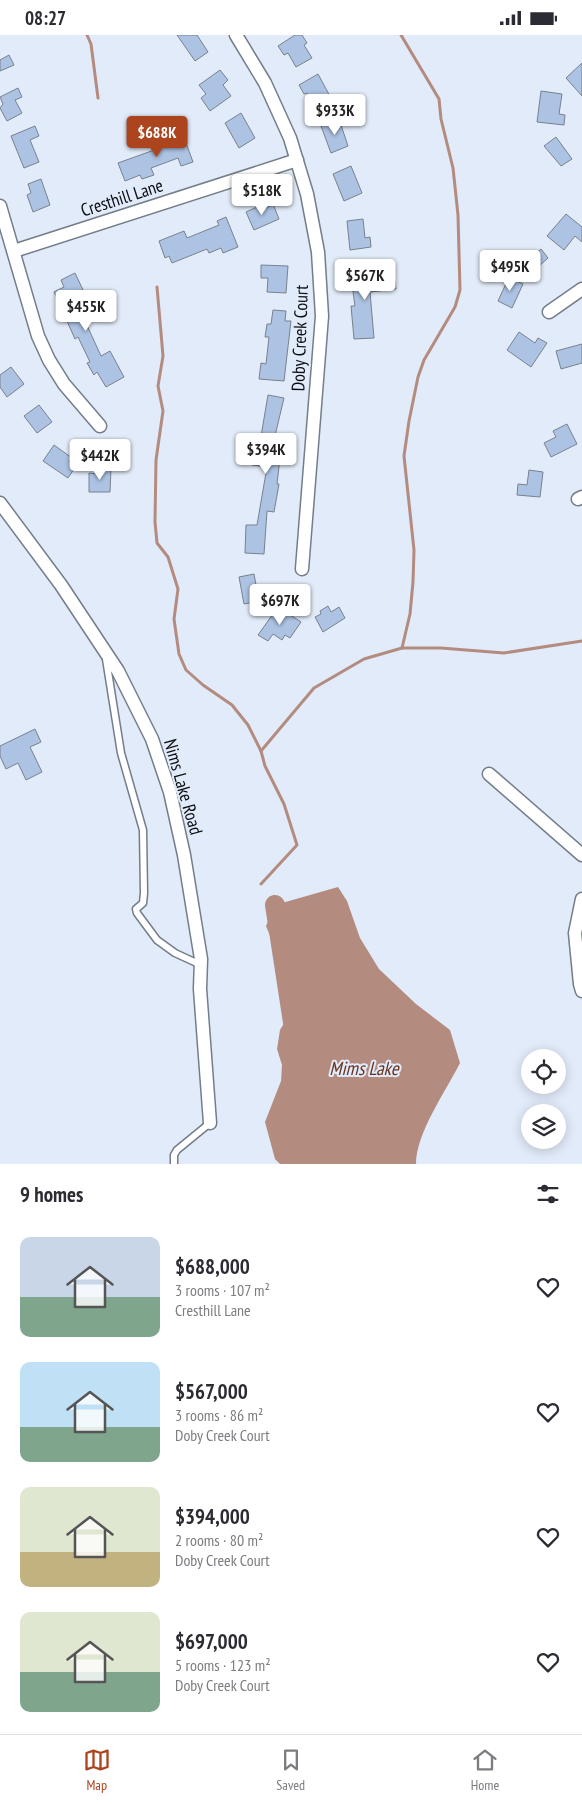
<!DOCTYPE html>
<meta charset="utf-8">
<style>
:root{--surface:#fff;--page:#f7f7f7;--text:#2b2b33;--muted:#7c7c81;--line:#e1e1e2;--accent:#ac451e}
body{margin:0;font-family:"PT Sans Narrow",sans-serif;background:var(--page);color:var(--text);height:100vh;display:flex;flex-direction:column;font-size:19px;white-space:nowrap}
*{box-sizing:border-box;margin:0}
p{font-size:16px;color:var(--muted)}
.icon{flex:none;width:28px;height:28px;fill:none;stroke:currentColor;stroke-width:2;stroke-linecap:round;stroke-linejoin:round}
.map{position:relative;height:1129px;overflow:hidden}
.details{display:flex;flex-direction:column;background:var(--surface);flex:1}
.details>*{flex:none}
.tools{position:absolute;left:521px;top:1014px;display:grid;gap:10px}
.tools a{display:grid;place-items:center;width:45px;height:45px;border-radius:50%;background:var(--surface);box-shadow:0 2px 12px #0003;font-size:25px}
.price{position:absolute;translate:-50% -42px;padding:0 11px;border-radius:5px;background:#fff;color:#222;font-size:16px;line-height:32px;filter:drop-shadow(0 1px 2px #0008)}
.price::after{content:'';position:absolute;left:50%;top:30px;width:15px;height:11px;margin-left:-8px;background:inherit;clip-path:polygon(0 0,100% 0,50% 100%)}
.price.active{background:var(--accent);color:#fff}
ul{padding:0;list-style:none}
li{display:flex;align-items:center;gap:15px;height:125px;padding:0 20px}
li span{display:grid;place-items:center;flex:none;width:140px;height:100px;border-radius:10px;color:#555}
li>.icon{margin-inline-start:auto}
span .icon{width:60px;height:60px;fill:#fffc;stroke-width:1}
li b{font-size:21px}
h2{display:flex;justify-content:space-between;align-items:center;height:60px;padding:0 20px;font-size:21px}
.status{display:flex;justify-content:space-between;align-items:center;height:35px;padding:0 25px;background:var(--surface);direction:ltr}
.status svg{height:14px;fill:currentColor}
.tabs{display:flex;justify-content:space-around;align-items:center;height:70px;border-top:1px solid var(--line);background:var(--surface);font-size:14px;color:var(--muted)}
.tabs a{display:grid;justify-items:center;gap:2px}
.tabs .active{color:var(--accent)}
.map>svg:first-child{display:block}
.water{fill:#b38c7f}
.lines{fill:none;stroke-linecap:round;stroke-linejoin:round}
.stream{stroke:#b38c7f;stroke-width:3}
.river{stroke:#b38c7f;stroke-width:20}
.building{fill:#adc3e4;stroke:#79818d}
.service-casing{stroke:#747d89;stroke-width:9}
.minor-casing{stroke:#747d89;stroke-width:15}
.service{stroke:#fff;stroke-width:6}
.minor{stroke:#fff;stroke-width:12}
.labels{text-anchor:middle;stroke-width:4;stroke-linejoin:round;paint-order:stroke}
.street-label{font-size:18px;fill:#0a0d11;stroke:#e2ebf9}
.water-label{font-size:19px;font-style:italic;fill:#683320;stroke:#e2ebf9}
</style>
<div class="status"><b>08:27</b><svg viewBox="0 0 49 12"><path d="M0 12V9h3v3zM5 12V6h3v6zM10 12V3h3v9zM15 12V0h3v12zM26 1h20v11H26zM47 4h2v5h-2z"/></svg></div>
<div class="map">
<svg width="582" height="1129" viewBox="0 0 582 1129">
<rect width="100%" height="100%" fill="#e2ebf9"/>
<path class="water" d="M338,852L347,866L360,903L379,934L416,969L450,995L460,1028C446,1056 416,1098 416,1129H280L275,1124L265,1087L281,1046L282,1030L277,1014L280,995L289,980L292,954L266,891L275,870Z"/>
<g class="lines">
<g class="stream">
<polyline points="87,0 91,9 98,63"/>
<polyline points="401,0 439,64 441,84 453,133 458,180 460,255 455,272 424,325 418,342 409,386 404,421 414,515 413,547 410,579 402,613"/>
<polyline points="157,252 163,321 158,351 163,376 156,425 155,487 157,508 168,522 178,554 174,584 179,619 186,635 203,650 232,670 248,690 261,716 265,731 284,769 297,810 261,849"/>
<polyline points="261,716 314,653 364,624 402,613 441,613 504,618 582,606"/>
</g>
<polyline class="river" points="275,870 294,994"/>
</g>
<g class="building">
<polygon points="177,0 197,0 208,17 195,26"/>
<polygon points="295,0 302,0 307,8 304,10 312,23 296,32 288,18 284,20 278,11"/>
<polygon points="9,20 14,30 0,36 0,25"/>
<polygon points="582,28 582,61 566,43"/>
<polygon points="220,35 228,45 223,50 231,61 210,76 201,63 206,59 199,50"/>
<polygon points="318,39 332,65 315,74 307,58 304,59 299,50"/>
<polygon points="18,53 22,62 15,65 22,78 7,86 0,73 3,69 0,62"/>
<polygon points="541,56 562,59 559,79 565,80 564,90 537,87"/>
<polygon points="241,78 255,103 239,113 225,88"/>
<polygon points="339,84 348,111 331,118 321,91"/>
<polygon points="35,91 39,101 30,105 39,127 24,133 11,101"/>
<polygon points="182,97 193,127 181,131 178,123 151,133 154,140 142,144 140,140 125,146 118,128 157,114 156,112 164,109 163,105"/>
<polygon points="556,102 572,124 561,131 544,111"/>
<polygon points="351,131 362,158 344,166 333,139"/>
<polygon points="41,144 50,170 33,177 27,160 31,158 28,149"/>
<polygon points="264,169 266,173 273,169 279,184 254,195 246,177"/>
<polygon points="566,179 582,192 582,207 575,201 564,215 547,201"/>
<polygon points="226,182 238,212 223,218 221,213 209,218 207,214 172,228 169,221 165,223 159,206 184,196 187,203 219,190 217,186"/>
<polygon points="363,184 365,203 370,202 371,212 350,215 347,186"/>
<polygon points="541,214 548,223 529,240 519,228 530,218 533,221"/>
<polygon points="261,230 288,231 286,258 267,257 268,243 261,243"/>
<polygon points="372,232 374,248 395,246 396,254 370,257 374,303 354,304 351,271 355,271 350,235"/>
<polygon points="75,238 84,257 74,262 101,321 110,316 124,342 106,352 97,337 94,340 87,328 90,327 78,302 75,304 54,257 64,252 61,245"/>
<polygon points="509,242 523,249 512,273 498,266"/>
<polygon points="273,275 286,276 285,286 291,286 284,346 259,344 261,328 266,329 269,302 265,302 267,289 271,289"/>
<polygon points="519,297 535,308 538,303 547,308 531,332 507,315"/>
<polygon points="582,309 582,328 561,334 556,316"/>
<polygon points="11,332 24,349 7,362 0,352 0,340"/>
<polygon points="268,360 284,363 274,405 280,405 277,423 280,423 277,449 279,449 274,477 267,476 264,519 245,518 246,490 257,490 267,432 252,430 255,412 259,413"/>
<polygon points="39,370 52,387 37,398 24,381"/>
<polygon points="567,389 577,409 551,422 544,408 556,402 553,396"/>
<polygon points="54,410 72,423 69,427 76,431 68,443 43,426"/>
<polygon points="99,432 111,433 110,457 89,457 89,438 98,439"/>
<polygon points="529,435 543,437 540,462 517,460 518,449 527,450"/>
<polygon points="254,539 259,566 244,569 239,542"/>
<polygon points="328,571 331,577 339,572 345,583 323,597 315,582 321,579 320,576"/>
<polygon points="278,572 301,587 290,603 285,600 282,605 273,599 268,606 258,600"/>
<polygon points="35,694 41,707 30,712 42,737 26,745 18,728 6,734 0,721 0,711"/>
</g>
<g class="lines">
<defs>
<g id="service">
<polyline points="106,624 121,718 143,795 144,858 143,868 136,874 137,878 157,905 175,918 201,930"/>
<polyline points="174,1129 174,1120 177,1115 210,1088"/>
</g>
<g id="minor">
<polyline points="236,0 265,48 290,103 307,159 318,217 322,281 302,534"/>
<polyline points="0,171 38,301 49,325 64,349 100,391"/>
<polyline points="14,216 297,125"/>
<polyline points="549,277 582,254"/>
<polyline points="578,464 582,462"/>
<polyline points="0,468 61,550 118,636 152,704 170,757 184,820 201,924 200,954 210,1088"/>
<polyline points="489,739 582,820"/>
<polyline points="582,864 575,898 580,949 582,956"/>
</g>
</defs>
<use href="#service" class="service-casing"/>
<use href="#minor" class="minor-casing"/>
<use href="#service" class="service"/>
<use href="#minor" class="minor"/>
</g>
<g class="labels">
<g class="street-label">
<text transform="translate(122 163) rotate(-18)" y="6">Cresthill Lane</text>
<text transform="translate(300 303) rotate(-88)" y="6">Doby Creek Court</text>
<text transform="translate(183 752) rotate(74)" y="6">Nims Lake Road</text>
</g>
<g class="water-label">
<text x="364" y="1040">Mims Lake</text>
</g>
</g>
</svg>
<div class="tools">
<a><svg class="icon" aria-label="locate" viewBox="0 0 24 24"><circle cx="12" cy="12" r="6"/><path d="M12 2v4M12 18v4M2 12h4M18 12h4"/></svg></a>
<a><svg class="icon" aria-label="layers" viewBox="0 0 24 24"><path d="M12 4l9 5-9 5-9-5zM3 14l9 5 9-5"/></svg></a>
</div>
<b class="price" style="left:335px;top:101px">$933K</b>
<b class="price active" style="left:157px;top:123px">$688K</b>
<b class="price" style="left:262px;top:181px">$518K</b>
<b class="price" style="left:510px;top:257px">$495K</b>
<b class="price" style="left:365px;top:266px">$567K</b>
<b class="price" style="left:86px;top:297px">$455K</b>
<b class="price" style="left:266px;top:440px">$394K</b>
<b class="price" style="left:100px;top:446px">$442K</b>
<b class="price" style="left:280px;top:591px">$697K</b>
</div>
<section class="details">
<h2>9 homes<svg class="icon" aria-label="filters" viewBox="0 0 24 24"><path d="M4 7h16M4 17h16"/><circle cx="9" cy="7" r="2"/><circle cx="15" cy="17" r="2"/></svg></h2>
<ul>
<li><span style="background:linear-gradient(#c9d6e8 60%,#7fa58c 0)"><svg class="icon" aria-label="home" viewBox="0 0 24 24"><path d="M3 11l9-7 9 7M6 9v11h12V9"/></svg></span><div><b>$688,000</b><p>3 rooms · 107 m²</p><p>Cresthill Lane</p></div><svg class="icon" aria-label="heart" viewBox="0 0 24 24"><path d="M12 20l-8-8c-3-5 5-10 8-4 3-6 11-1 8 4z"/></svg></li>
<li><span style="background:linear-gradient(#bfe0f5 65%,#7fa58c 0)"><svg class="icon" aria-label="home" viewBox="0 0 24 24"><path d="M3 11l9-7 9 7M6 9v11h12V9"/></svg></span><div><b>$567,000</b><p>3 rooms · 86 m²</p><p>Doby Creek Court</p></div><svg class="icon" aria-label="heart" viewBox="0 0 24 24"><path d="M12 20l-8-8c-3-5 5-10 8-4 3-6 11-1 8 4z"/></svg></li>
<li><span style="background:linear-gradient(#dfe7d0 65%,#c2b280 0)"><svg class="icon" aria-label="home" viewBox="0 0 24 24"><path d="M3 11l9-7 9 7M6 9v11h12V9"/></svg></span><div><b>$394,000</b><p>2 rooms · 80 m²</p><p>Doby Creek Court</p></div><svg class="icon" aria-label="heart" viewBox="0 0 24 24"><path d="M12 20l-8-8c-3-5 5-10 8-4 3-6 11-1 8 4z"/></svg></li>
<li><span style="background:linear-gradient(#dfe7d0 60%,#7fa58c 0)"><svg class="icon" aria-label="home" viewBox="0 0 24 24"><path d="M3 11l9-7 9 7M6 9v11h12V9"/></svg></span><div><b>$697,000</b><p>5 rooms · 123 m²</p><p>Doby Creek Court</p></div><svg class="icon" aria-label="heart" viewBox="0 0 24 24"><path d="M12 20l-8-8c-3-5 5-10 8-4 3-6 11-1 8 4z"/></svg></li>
</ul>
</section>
<nav class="tabs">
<a class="active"><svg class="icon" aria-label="map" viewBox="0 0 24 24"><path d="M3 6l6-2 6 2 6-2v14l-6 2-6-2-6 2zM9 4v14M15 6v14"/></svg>Map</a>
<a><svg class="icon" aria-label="saved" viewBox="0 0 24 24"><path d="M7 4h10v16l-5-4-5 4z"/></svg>Saved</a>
<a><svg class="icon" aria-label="home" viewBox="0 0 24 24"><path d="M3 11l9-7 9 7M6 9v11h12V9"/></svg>Home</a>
</nav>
